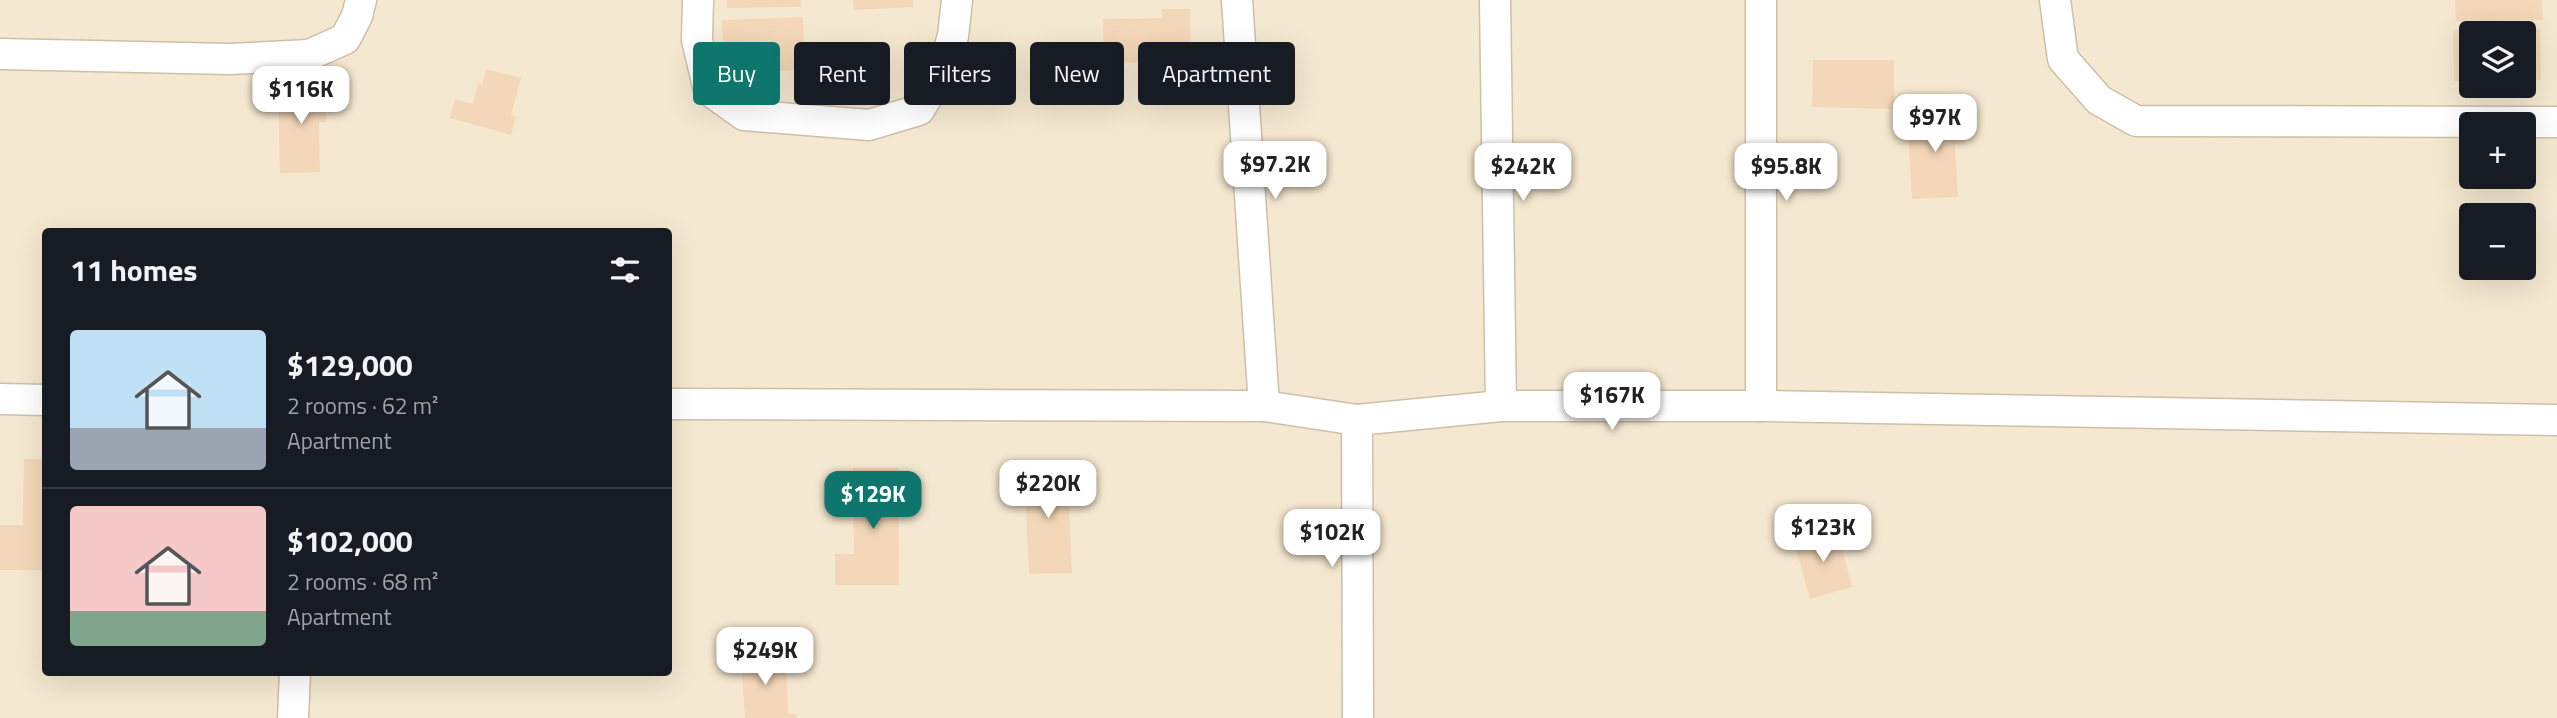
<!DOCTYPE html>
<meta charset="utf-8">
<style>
:root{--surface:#171b24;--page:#242831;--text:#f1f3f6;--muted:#9ea1a6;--line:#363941;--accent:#0f766e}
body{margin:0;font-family:"Titillium Web",sans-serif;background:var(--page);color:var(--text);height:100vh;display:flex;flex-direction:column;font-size:26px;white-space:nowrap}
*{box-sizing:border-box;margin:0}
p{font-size:23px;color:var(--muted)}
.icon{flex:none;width:38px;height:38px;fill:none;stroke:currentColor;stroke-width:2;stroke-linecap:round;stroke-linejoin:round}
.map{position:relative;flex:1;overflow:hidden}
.details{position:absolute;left:42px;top:228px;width:630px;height:448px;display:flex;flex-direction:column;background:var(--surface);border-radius:7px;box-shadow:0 7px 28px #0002}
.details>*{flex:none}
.top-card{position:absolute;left:693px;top:42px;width:665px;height:63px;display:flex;gap:14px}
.fabs{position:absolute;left:2459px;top:21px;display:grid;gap:14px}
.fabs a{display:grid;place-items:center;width:77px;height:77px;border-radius:7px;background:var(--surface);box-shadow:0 7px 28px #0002;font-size:35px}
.price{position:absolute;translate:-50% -60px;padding:0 16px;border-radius:14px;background:#fff;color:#222;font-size:23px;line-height:46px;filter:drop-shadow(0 2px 4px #0008)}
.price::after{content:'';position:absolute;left:50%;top:42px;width:21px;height:16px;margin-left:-10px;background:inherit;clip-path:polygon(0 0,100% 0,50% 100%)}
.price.current{background:var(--accent);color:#fff}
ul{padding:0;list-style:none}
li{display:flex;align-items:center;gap:21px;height:175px;padding:0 28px}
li+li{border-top:2px solid var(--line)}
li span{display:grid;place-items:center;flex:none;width:196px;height:140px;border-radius:7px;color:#555}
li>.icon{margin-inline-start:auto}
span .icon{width:84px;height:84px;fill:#fffc;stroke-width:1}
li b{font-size:30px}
h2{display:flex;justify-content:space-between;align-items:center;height:84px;padding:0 28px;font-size:30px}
.chip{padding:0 24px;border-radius:7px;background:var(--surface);box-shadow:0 7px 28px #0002;font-size:24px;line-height:63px}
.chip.current{background:var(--accent);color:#fff}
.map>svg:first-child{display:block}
.residential{fill:#f5e8d0;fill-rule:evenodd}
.building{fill:#f4d7b8}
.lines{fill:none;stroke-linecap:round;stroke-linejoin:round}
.minor-casing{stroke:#cfbea8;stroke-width:33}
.minor{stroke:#fff;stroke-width:30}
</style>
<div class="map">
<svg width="2557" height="718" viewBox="0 0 2557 718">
<rect width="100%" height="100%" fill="#fdf6e2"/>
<path class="residential" d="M0,0H2557V718H0ZM2471,33H2524V86H2471ZM2471,124H2524V177H2471ZM2471,215H2524V268H2471ZM46,231H668V672H46Z"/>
<g class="building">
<polygon points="727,0 801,0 801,7 727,8"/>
<polygon points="853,0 913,0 914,7 854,10"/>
<polygon points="2455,0 2542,0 2543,20 2456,21"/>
<polygon points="1162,9 1190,9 1191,61 1104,63 1103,19 1162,18"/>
<polygon points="803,17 805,70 737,72 737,54 723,55 722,20"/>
<polygon points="2540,29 2541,80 2524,80 2524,33 2471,33 2471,81 2454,81 2453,30"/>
<polygon points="1813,60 1894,60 1894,109 1812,107"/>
<polygon points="486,69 521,78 511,115 516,116 511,135 450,118 455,99 473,104 478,83 482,85"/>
<polygon points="326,83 326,122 319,122 320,172 280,173 278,84"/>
<polygon points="1964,113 1966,143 1955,144 1958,197 1912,199 1907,116"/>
<polygon points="24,459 46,459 46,570 0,570 0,525 23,525"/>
<polygon points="1067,466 1072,573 1029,574 1024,468"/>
<polygon points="853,468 898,468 899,585 835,585 835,554 854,554"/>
<polygon points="1837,530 1852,587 1810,599 1794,542"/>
<polygon points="786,655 788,714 797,714 797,718 745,718 741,657"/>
</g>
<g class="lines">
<defs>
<g id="minor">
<polyline points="698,0 697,40 709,90 744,115 869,125 919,110 942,72 953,36 957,0"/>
<polyline points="1237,0 1264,406"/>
<polyline points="1495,0 1501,406"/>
<polyline points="2055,0 2063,59 2099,100 2136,121 2557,122"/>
<polyline points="0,54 230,59 309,55 345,39 357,16 361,0"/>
<polyline points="0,399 46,400"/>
<polyline points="668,404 1264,406 1357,420 1501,406 1761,406 2557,420"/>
<polyline points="1761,406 1761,0"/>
<polyline points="1357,420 1358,718"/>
<polyline points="293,718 295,672"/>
</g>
</defs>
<use href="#minor" class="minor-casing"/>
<use href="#minor" class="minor"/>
</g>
</svg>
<div class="fabs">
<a><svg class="icon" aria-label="layers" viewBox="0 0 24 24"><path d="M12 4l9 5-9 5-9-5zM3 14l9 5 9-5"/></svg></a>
<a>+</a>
<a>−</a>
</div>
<b class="price" style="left:301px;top:126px">$116K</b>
<b class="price" style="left:1935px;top:154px">$97K</b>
<b class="price" style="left:1275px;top:201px">$97.2K</b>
<b class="price" style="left:1523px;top:203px">$242K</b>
<b class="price" style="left:1786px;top:203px">$95.8K</b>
<b class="price" style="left:1612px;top:432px">$167K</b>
<b class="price" style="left:1048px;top:520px">$220K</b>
<b class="price current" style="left:873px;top:531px">$129K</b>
<b class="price" style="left:1823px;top:564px">$123K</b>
<b class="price" style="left:1332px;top:569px">$102K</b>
<b class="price" style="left:765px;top:687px">$249K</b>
<div class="top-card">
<a class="chip current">Buy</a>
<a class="chip">Rent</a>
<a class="chip">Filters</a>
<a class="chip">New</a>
<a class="chip">Apartment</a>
</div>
<section class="details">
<h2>11 homes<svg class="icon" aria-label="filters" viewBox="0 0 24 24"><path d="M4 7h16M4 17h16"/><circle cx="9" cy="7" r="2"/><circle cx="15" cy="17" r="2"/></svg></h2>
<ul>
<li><span style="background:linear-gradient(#bfe0f5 70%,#9aa5b1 0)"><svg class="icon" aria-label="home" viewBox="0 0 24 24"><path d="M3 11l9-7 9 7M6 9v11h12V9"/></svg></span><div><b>$129,000</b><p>2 rooms · 62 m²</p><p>Apartment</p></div></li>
<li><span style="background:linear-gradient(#f6c9c9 75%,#7fa58c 0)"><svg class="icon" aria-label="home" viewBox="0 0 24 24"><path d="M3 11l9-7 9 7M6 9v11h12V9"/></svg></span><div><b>$102,000</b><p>2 rooms · 68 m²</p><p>Apartment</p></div></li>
</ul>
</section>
</div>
